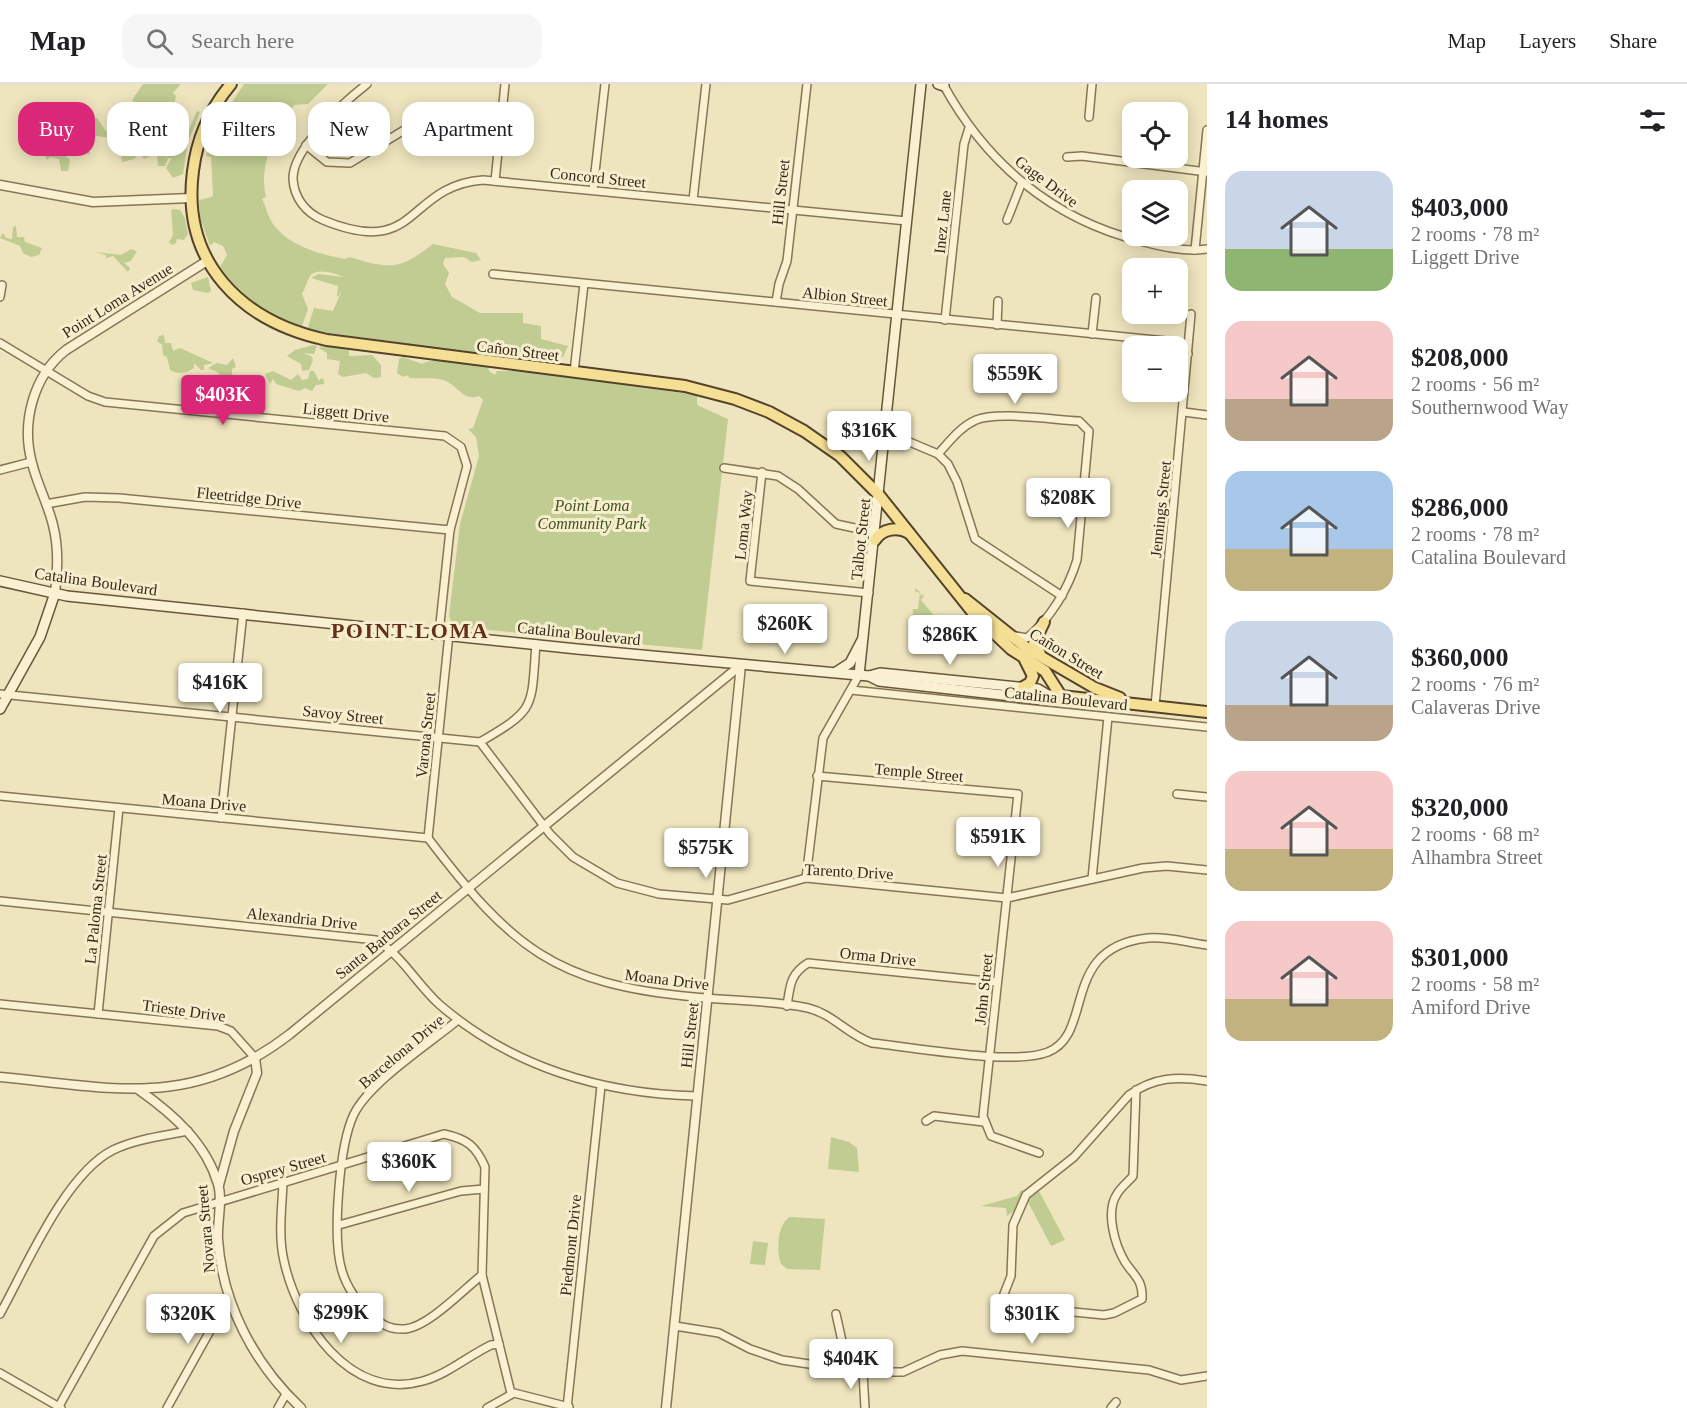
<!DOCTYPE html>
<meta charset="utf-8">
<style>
:root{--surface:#fff;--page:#f6f6f6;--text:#202124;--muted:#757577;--line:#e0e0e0;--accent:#db2777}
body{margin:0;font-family:Georgia,serif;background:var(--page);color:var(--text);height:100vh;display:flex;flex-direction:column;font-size:22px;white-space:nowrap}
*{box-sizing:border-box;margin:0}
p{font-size:20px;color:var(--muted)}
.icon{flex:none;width:33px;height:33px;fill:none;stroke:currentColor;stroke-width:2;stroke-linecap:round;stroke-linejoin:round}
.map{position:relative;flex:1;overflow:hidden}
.details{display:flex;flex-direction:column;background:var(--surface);width:480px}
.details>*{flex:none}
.top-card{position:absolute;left:18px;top:18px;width:570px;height:54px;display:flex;gap:12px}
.tools{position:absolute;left:1122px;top:18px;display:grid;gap:12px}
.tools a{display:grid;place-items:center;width:66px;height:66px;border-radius:12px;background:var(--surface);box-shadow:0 3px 15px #0003;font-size:30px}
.price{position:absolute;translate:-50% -51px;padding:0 14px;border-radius:6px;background:#fff;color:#222;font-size:20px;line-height:39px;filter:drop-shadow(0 2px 3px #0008)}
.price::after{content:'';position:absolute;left:50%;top:36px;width:18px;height:14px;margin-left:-9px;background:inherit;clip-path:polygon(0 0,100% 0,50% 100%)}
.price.on{background:var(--accent);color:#fff}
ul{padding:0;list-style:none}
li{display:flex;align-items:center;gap:18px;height:150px;padding:0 18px}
li span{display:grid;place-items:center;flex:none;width:168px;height:120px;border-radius:18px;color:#555}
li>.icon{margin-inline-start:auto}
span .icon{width:72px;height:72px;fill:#fffc;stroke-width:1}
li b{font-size:26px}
h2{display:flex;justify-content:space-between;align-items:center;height:72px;padding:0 18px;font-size:26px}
.tag{padding:0 21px;border-radius:18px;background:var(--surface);box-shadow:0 3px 15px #0003;font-size:21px;line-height:54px}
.tag.on{background:var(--accent);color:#fff}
header{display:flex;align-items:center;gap:36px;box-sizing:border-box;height:84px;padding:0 30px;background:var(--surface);border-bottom:2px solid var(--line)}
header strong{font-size:28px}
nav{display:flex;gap:33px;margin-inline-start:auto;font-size:21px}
.search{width:420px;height:54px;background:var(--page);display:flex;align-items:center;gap:15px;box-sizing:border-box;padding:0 21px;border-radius:18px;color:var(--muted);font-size:22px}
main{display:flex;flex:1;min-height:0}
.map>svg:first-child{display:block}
.green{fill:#c0cc92}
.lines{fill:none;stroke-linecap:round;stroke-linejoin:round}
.minor-casing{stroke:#877556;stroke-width:10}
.tertiary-casing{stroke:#877556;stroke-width:11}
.secondary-casing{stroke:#68563a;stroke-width:12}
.primary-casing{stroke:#54422b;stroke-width:14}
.minor{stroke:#f9f1d1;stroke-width:7}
.tertiary{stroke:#f9f1d1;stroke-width:8}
.secondary{stroke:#f9f1d1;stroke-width:9}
.primary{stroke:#f4df94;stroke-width:10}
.labels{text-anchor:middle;stroke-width:6;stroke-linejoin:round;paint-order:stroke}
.street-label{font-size:16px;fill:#362b1b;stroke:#f6eecd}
.park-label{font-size:16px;font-style:italic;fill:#425322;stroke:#f6eecd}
.district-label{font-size:22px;font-weight:bold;letter-spacing:1.5px;fill:#63301a;stroke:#f6eecd}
</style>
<header>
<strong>Map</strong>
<div class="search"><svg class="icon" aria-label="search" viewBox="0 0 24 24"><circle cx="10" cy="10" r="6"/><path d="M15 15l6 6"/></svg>Search here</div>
<nav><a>Map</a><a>Layers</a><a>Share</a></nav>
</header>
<main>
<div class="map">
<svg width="1207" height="1324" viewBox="0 0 1207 1324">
<rect width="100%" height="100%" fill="#eee5be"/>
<g class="green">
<polygon points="143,0 181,0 173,9 176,12 173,26 166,25 162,42 182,62 197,27 200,28 188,58 183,90 173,94 166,84 172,74 168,74 165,82 158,82 157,69 144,75 139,69 134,75 122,78 121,73 131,62 137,62 139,66 141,60 168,59 165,52 164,55 154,55 156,49 161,48 153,39 143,42 143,53 132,50 129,43 115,48 110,44 111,34 133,33 141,37 149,36 146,27 139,25 132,16"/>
<path d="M244,0H328L308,20L294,21C276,50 258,79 266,113L262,115C266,122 267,131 273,140C289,162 319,170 345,175L349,173C391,185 398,187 433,160L476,169L481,176L472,178L464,173L445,174L443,180L449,189L445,200L452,213L480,229H523V239L541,242V255L568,262L563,273L508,274L307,246L314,224L333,227L342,206L338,213L337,212L338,202L311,194L318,190L344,193C337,190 317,183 310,192C307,197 305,205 302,210L308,225L301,245C267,232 242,212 220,183L227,171L223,162L214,158L210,162L200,134L199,116L212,113L213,110L211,73L206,72L221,35Z"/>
<path d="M92,34H97L110,53C99,55 95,47 86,57L90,70H85L82,59L87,51L83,48L85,40L90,42Z"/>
<polygon points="55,51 63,60 61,68 70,76 68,87 61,87 59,75 50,73 47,76 39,60 43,57 48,61 52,58 50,53"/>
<polygon points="174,125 180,126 185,134 188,150 184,156 177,155 176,159 172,161 169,158 173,151 171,126"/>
<polygon points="16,142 17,153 24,153 25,158 42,164 39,171 31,173 23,169 20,162 0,154 3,149 6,154 12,155 13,143"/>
<polygon points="131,165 137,167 131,177 124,179 130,184 128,188 113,172 106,174 106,171 95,168 121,171"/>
<polygon points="208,193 211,207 208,209 193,206 191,199"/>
<path d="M164,251L165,259H171L173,267L180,264L213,279L204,281V286H201L194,279V284C187,289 178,291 170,286L167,273L163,271L162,261L157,257L159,252Z"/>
<polygon points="322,260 349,266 349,272 372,271 381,281 381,293 374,294 366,289 343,293 338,290 340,277 327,275 327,269 319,264"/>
<polygon points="313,261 317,262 314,270 303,269 311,272 313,276 309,286 302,287 301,280 287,272 295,266"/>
<path d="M403,273L422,280C433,272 473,281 488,281L489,287L495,291L497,287H522L697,311V321L728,335L702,566L458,543L452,540L449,532L460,440L479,372L476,353L468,345L473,344L483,316L479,312C463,318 457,300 443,296C432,293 420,295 409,294L408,291L403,293L397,289L399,275Z"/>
<polygon points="233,274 236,283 232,285 232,292 223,291 223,296 219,295 219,289 208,284 217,279 227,281"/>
<polygon points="273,287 291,296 298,290 302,296 308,295 310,287 314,287 319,297 321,294 324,296 324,300 316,301 312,307 305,304 299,307 276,300 273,295 270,300 265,290"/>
<polygon points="915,504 920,508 921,513 922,510 924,512 921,516 935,533 939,530 945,541 942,535 915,533 912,538 913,525 918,525 920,509 915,507"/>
<polygon points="831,1053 849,1058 857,1064 859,1088 828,1085"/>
<polygon points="1021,1106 1025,1108 1015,1126 1007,1132 1006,1124 981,1122 1017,1112"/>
<polygon points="1039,1107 1065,1156 1051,1162 1027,1116"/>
<path d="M790,1133L825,1135L820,1186L787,1185L781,1180C776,1167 777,1140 790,1133Z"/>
<polygon points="753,1157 768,1159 765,1181 750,1180"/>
</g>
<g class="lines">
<defs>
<g id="minor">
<path d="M367,0C344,18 292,65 293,95C294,114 306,129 323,136C420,176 405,102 483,96L907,137"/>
<path d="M943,0C986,79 1052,135 1140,157C1163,163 1183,168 1207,165"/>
<polyline points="1089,33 1092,0"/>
<polyline points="306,61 327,78 350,79 414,40"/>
<polyline points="1067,73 1082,72 1207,88"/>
<polyline points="495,97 505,0"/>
<polyline points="593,106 605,0"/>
<polyline points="693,116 706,0"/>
<polyline points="1007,136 1022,98"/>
<polyline points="1195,166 1207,46"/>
<polyline points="493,190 1176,258 1185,263 1188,270"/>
<polyline points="0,213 2,201"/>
<polyline points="776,218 779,200 787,177 807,0"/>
<polyline points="945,236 964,60 969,44"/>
<polyline points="997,241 998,217"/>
<polyline points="1092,250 1096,214"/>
<polyline points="0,259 88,312 105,318 445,352 461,363 467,382 450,446 439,549"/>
<polyline points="574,288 584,200"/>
<polyline points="1184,328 1207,331"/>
<polyline points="886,348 938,370 948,380 957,398 975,455 1062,512"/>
<path d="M938,370C950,357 960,343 976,336C997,327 1055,336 1079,337L1089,347L1077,476C1068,505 1051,534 1027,554L1015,552"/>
<polyline points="724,384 778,392 798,405 836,440 878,449"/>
<polyline points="0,386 31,378"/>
<polyline points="762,388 750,497 869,509"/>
<polyline points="46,420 85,413 119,414 450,446"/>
<polyline points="851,606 1207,643"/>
<path d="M0,610L480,658C537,625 531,624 536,560"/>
<polyline points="1155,622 1191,230"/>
<polyline points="480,658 550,750 573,773 617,799 659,810 728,816 806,794 1007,814 1143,784 1167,782 1207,786"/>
<polyline points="817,692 1018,710 983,1032 991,1052 1039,1069"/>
<polyline points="1177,710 1207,713"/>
<path d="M0,712L428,754C511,863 554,900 694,913C732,917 772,916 808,924C833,930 848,951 872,959C912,963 1014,982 1048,968C1095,950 1059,863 1148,854C1167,852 1189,859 1207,861"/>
<polyline points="221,734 243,529"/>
<polyline points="428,754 449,550"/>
<polyline points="806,794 823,654 859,591"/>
<polyline points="1092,795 1108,633"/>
<path d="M0,817L376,856C402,871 418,902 440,921C512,983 603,1010 697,1012"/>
<polyline points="0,920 218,942 231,947 255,974"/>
<path d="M787,922C790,902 790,890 808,879L997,898"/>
<polyline points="98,930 119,724"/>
<path d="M458,936C429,960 370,998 354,1030C339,1061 332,1155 342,1187C347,1204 359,1220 372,1232C382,1241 391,1246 405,1245C428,1243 463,1206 482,1191"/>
<path d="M1136,1006L1133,1092C1128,1098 1121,1103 1117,1110C1105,1128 1115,1161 1125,1178C1135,1193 1143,1196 1142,1215L1114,1229L1104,1231L1013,1222L1002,1215L1011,1192L1013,1141L1026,1111L1074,1073L1129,1011C1154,993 1177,992 1207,997"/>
<polyline points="926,1037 934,1032 984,1038"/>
<path d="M283,1099C282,1124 278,1152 284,1177C297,1237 349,1318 423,1297C448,1290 468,1272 491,1261L499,1260"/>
<polyline points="339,1141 461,1107 484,1105"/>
<path d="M0,1230C26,1183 65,1090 113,1066C136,1055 163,1052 188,1047"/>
<polyline points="836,1230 848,1284"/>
<polyline points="675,1242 719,1249 750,1265 782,1276 863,1288 903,1288 940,1271 962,1267 1149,1286 1181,1296 1207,1292"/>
<polyline points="863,1288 865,1324"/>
<polyline points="0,1289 61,1324"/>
<path d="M58,1324L154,1152L183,1129L444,1050C467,1055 476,1062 485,1083L482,1191L511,1309"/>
<polyline points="167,1324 220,1229 231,1221"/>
<polyline points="278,1324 286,1310"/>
<polyline points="487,1324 514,1309 569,1323"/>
<polyline points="567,1324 601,1002"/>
<polyline points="1111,1324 1116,1318"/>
</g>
<g id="tertiary">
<polyline points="0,101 93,118 191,114"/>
<path d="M55,509C58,486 59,464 53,441C48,420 37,400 32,379C21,339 33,292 66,266L207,177"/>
<path d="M0,993C113,1004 192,1026 290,950L741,581"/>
<path d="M139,1006C173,1030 206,1059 218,1100C223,1116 217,1138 218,1155C222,1219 254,1280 301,1324"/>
<polyline points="219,1101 234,1047 257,989 255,974"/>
<polyline points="666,1324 741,581"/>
</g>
<g id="secondary">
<polyline points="938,0 944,2"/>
<polyline points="0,497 67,512 577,565 869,592 880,589 1038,605 1048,611"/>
<polyline points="836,588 850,579 862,556"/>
<polyline points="859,591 921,0"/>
<polyline points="869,592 879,597 1037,615 1050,611"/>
<polyline points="0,625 40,553 55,509"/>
</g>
<g id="primary">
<path d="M231,0C210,25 197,55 193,87C181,179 242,238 327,256L685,302L735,315L769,328L804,347L840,372L879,411L974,530L1011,565L1045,587L1061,612L1207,628"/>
<path d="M875,456C882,445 898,442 909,449"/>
<polyline points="965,515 1028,565 1095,604 1120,614"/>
<polyline points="1040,570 1034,559 1044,538"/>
<polyline points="1023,603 1030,599 1033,592 1025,576"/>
</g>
</defs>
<use href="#minor" class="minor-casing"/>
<use href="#tertiary" class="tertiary-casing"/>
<use href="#secondary" class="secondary-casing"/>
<use href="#primary" class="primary-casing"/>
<use href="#minor" class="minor"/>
<use href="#tertiary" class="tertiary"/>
<use href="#secondary" class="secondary"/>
<use href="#primary" class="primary"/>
</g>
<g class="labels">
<g class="street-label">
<text transform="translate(598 93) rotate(6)" y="6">Concord Street</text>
<text transform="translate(1047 97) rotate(37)" y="6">Gage Drive</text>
<text transform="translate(780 108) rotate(-84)" y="6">Hill Street</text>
<text transform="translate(942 138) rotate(-84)" y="6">Inez Lane</text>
<text transform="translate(845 212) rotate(6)" y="6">Albion Street</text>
<text transform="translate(117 216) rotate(-32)" y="6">Point Loma Avenue</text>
<text transform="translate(518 266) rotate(7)" y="6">Cañon Street</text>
<text transform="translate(346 328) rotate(6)" y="6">Liggett Drive</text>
<text transform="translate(249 413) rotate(6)" y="6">Fleetridge Drive</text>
<text transform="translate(1160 425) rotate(-84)" y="6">Jennings Street</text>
<text transform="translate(743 441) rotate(-84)" y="6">Loma Way</text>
<text transform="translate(860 455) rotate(-84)" y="6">Talbot Street</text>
<text transform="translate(96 497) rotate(8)" y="6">Catalina Boulevard</text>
<text transform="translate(579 549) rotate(6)" y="6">Catalina Boulevard</text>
<text transform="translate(1067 569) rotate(31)" y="6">Cañon Street</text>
<text transform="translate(1066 614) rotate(6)" y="6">Catalina Boulevard</text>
<text transform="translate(343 630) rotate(6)" y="6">Savoy Street</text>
<text transform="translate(425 651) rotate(-84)" y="6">Varona Street</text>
<text transform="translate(919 688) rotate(5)" y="6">Temple Street</text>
<text transform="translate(204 718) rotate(5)" y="6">Moana Drive</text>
<text transform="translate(849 787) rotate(3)" y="6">Tarento Drive</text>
<text transform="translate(95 825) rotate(-84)" y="6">La Paloma Street</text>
<text transform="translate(302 834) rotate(6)" y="6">Alexandria Drive</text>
<text transform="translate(388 850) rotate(-39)" y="6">Santa Barbara Street</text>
<text transform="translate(878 872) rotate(6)" y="6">Orma Drive</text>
<text transform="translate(667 895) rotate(7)" y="6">Moana Drive</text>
<text transform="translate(983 905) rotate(-84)" y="6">John Street</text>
<text transform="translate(184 926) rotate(8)" y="6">Trieste Drive</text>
<text transform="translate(689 951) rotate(-84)" y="6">Hill Street</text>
<text transform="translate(401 967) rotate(-40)" y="6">Barcelona Drive</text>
<text transform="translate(283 1084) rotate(-16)" y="6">Osprey Street</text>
<text transform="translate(205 1145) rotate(-95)" y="6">Novara Street</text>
<text transform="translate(570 1161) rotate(-84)" y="6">Piedmont Drive</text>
</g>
<g class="park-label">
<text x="592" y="427">Point Loma<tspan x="592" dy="18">Community Park</tspan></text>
</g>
<g class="district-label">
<text x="410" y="554">POINT LOMA</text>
</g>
</g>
</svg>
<div class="tools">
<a><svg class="icon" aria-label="locate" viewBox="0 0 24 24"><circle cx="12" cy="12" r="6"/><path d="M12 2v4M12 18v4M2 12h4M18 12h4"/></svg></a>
<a><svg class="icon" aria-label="layers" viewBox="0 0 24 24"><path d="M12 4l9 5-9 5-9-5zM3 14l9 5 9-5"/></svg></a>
<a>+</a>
<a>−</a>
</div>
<b class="price" style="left:1015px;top:321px">$559K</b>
<b class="price on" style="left:223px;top:342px">$403K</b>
<b class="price" style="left:869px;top:378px">$316K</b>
<b class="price" style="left:1068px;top:445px">$208K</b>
<b class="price" style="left:785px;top:571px">$260K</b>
<b class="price" style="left:950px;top:582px">$286K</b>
<b class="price" style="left:220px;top:630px">$416K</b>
<b class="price" style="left:998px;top:784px">$591K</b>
<b class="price" style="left:706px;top:795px">$575K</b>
<b class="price" style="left:409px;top:1109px">$360K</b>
<b class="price" style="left:341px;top:1260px">$299K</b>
<b class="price" style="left:188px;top:1261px">$320K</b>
<b class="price" style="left:1032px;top:1261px">$301K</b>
<b class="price" style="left:851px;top:1306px">$404K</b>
<div class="top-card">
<a class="tag on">Buy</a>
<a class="tag">Rent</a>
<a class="tag">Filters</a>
<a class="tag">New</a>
<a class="tag">Apartment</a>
</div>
</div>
<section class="details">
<h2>14 homes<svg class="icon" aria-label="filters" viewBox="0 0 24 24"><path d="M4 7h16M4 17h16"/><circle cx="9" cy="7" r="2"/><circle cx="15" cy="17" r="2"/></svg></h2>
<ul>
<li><span style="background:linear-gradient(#c9d6e8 65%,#8fb573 0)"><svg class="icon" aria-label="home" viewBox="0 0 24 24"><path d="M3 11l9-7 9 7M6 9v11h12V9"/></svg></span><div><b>$403,000</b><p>2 rooms · 78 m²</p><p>Liggett Drive</p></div></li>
<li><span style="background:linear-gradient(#f6c9c9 65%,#b9a48a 0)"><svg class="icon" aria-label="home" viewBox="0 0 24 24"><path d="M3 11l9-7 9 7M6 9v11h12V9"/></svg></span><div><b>$208,000</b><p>2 rooms · 56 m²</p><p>Southernwood Way</p></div></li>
<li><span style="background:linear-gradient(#a9c7e8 65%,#c2b280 0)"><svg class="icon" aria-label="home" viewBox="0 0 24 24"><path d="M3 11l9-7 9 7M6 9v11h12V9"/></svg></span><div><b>$286,000</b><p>2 rooms · 78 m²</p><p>Catalina Boulevard</p></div></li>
<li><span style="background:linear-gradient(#c9d6e8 70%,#b9a48a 0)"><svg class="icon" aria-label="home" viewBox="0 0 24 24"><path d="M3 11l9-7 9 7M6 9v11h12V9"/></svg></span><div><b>$360,000</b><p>2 rooms · 76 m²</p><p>Calaveras Drive</p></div></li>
<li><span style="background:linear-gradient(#f6c9c9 65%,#c2b280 0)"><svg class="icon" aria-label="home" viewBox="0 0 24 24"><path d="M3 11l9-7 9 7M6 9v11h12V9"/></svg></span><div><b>$320,000</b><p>2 rooms · 68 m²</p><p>Alhambra Street</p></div></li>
<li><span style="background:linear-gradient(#f6c9c9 65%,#c2b280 0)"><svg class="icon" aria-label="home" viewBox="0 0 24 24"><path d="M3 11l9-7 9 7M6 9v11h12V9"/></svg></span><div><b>$301,000</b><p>2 rooms · 58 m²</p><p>Amiford Drive</p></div></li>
</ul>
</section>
</main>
